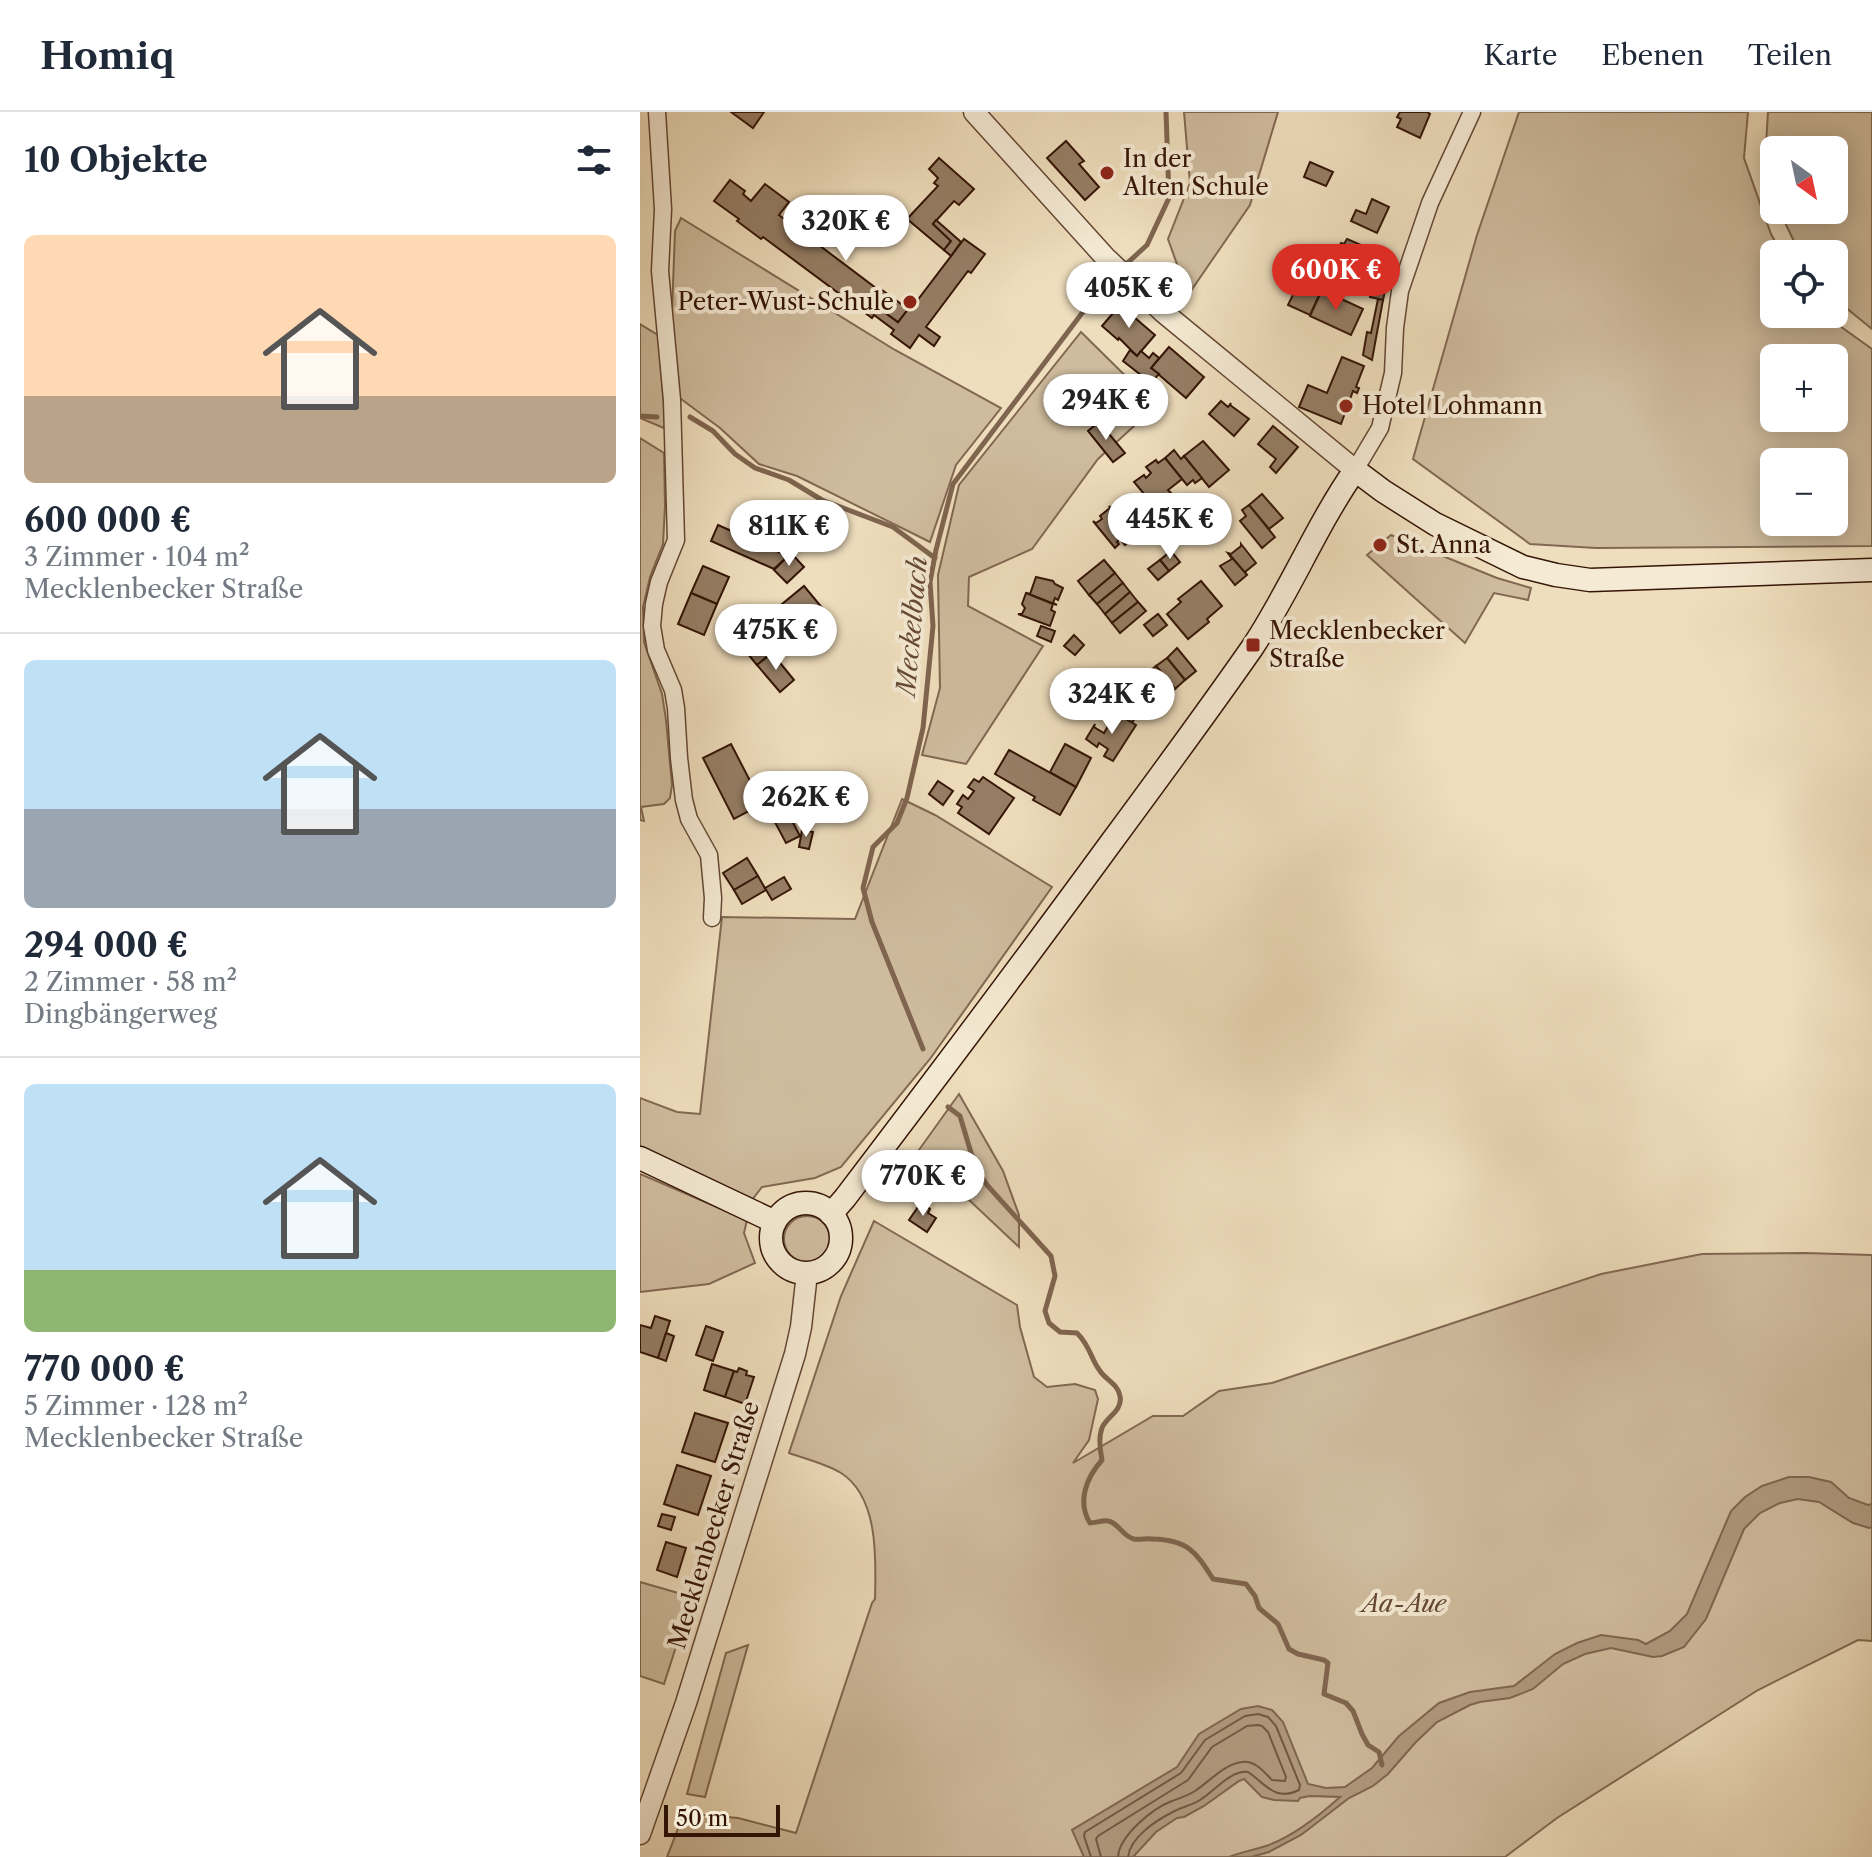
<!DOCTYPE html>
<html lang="de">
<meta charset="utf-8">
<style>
:root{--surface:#fff;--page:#f2f2f3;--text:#1f2937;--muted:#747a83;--line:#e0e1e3;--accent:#d93025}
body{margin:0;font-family:"Libre Caslon Text",serif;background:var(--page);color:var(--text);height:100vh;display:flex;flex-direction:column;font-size:30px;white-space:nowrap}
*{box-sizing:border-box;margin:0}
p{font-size:26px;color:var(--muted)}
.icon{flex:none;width:44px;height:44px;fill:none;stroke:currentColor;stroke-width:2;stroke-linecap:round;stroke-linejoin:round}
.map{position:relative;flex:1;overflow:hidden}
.details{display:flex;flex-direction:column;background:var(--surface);width:640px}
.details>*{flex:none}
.needle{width:52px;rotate:147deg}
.fabs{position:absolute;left:1120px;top:24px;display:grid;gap:16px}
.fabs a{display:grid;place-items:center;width:88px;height:88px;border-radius:12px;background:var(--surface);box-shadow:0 4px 20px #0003;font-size:40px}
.scale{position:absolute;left:24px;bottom:20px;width:116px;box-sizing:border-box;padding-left:8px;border:4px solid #351506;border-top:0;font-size:22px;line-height:28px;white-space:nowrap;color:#351506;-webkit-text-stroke:6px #f5ead4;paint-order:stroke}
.price{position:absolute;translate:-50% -68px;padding:0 18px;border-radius:28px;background:#fff;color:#222;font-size:26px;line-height:52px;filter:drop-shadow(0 2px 4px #0008)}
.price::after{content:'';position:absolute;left:50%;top:48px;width:24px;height:18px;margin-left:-12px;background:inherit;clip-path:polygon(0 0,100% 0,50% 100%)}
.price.on{background:var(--accent);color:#fff}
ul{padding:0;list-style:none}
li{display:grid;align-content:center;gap:16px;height:424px;padding:0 24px}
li+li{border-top:2px solid var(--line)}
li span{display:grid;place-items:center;height:248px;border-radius:12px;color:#555}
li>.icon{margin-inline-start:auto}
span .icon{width:144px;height:144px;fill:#fffc;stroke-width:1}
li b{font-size:34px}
h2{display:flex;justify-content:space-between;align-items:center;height:96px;padding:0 24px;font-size:34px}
header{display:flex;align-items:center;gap:48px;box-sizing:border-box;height:112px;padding:0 40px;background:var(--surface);border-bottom:2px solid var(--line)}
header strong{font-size:38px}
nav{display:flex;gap:44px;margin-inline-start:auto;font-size:28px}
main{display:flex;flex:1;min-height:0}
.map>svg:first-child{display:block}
.green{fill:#cfbc9e;stroke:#826852;stroke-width:2;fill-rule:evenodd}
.water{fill:#b09a7f;stroke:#7f654f;stroke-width:2}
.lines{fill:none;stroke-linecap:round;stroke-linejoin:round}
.shore{stroke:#725842;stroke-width:2}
.stream{stroke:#7f654f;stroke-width:5}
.building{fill:#967e65;stroke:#351506;stroke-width:2}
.minor-casing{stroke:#644734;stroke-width:19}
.tertiary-casing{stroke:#644734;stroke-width:23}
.secondary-casing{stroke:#351506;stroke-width:25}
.minor{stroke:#f5ead4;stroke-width:16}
.tertiary{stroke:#f5ead4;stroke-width:20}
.secondary{stroke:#f5ead4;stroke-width:22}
.poi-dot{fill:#8f2418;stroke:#f5ead4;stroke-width:3}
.labels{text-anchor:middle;stroke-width:8;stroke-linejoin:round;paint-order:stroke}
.poi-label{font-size:24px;fill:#351506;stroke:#f5ead4;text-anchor:start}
.street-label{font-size:24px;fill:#351506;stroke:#f5ead4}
.park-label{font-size:24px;font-style:italic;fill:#634734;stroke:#f5ead4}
.water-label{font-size:26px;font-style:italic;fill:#664a36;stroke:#f5ead4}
</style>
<header>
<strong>Homiq</strong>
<nav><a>Karte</a><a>Ebenen</a><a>Teilen</a></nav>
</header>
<main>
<section class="details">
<h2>10 Objekte<svg class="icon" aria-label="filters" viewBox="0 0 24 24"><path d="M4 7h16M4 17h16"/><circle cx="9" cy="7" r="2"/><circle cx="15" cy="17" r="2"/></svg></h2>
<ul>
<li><span style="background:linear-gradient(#ffd9b3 65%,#b9a48a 0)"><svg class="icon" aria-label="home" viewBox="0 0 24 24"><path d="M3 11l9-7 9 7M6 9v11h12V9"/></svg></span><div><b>600 000 €</b><p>3 Zimmer · 104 m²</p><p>Mecklenbecker Straße</p></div></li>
<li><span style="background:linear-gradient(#bfe0f5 60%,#9aa5b1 0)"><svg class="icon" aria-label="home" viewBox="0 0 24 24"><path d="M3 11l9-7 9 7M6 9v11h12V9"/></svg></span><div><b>294 000 €</b><p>2 Zimmer · 58 m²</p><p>Dingbängerweg</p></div></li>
<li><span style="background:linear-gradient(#bfe0f5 75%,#8fb573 0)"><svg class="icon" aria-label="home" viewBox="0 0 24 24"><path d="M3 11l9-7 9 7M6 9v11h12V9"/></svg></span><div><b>770 000 €</b><p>5 Zimmer · 128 m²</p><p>Mecklenbecker Straße</p></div></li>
</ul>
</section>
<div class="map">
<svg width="1232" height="1745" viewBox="0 0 1232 1745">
<rect width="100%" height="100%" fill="#efdebd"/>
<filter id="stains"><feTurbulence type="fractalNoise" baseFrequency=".0025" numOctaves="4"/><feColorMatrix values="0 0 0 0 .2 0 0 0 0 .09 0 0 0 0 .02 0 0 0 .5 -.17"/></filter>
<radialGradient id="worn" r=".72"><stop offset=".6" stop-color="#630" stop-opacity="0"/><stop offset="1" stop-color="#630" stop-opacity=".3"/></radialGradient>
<g class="green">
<polygon points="544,0 638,0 610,93 548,183 528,127 550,71"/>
<path d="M879,0H1108L1104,46L1131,122L1142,142H1134V202H1183L1232,237V434L956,436L890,432L773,347L837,123ZM1134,246H1194V306H1134ZM1134,350H1194V410H1134Z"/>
<polygon points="1128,0 1232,0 1232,217 1194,186 1194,142 1160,142 1139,98 1194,98 1194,38 1134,38 1134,87 1124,66"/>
<polygon points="41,106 255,238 361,296 316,353 290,430 157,364 119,352 80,316 37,284 31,227 35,119"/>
<polygon points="0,212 18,223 26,317 0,306"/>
<polygon points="441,220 516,294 458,347 392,437 329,465 328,494 403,534 326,652 282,643 300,576 298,463 319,373"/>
<polygon points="0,326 24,341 25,394 23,432 10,465 3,495 4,530 22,582 26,608 32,673 30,686 24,692 1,695 4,709 0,708"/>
<polygon points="751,423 857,466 891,476 888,488 854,481 825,531 727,443"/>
<polygon points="262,687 295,703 412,775 290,947 201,1055 175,1066 122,1075 112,1088 0,1038 0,986 37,1000 60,1002 82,805 215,807"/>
<polygon points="319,982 363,1059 379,1103 379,1135 327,1086 266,1056"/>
<polygon points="0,1062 107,1108 104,1121 115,1151 69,1172 0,1180"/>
<circle cx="167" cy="1127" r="23"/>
<path d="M234,1109L377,1193L380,1215L394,1265L407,1275L435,1272L455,1278L458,1287L449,1328L433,1351L513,1304H543L579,1279L632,1271L961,1162L1062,1142L1165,1141L1232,1143V1529L1218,1528L1118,1578L917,1706L865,1745H27L44,1701L98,1706L156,1721L232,1491L235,1487C236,1448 239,1385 201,1361C187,1352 166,1347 149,1341L201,1184Z"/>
<polygon points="0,1470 52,1485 24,1572 0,1564"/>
<polygon points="108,1533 65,1685 47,1682 86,1541"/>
</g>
<path class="water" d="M1149,1365H1169L1191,1370L1209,1386L1228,1393L1232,1392V1415L1229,1416L1213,1411L1179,1390L1158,1387L1140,1391L1120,1401L1104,1417L1066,1507L1044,1535L1022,1544L1013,1545L971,1536L945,1542L923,1552L893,1577L870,1586L840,1590L830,1593L797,1610L775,1631L748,1662L733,1674L709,1686L661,1723L629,1740L611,1745H589C601,1740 613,1738 626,1734C652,1725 680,1703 700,1685L670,1684L660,1686L658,1689L634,1688L622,1685L604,1667L599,1669L564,1694L544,1705L537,1706L516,1720L493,1745H444L432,1718L537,1655L559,1622L601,1597L618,1594L632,1598L643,1610L668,1672L686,1676L705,1675L732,1656L759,1624L799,1591L830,1580L874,1574L915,1542L937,1531L961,1523L998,1528L1006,1532L1030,1519L1047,1502L1091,1399L1105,1385L1122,1374Z"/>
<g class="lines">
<g class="shore">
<path d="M451,1745L444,1724L445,1720L541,1661L565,1628L605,1604L618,1602L628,1605L636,1614L660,1673L659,1678C634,1690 625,1671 608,1660C590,1658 575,1679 560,1688C551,1694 540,1695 531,1701C515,1709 490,1726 488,1745"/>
<path d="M461,1745L456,1727L458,1724L548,1668L572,1635L607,1614L618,1613L622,1614L628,1620L646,1665L645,1669L632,1668C624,1660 615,1648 602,1650C584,1652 569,1670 555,1679C547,1684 540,1686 532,1689C513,1696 479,1724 478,1745"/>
</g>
<g class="stream">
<polyline points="483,155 507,133 529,86 526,0"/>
<polyline points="0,304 17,305"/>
<polyline points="50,305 73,319 95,342 115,356 149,368 182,388 253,415 295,446"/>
<polyline points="283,937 232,810 223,776 233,735 257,711 267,686 283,616 293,514 290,470 296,438 313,372 461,176 475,162"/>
<path d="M308,995L320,1004L335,1054L347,1073L411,1144L415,1164L405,1199L409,1211L420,1220L437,1221C451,1235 450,1246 460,1259C466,1268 478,1272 480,1284C483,1299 466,1305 462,1316C458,1326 460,1338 462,1348C446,1366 437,1390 450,1411C456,1411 462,1408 468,1409C479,1411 482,1424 494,1427C500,1428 507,1426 513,1427C548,1428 556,1440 573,1467L606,1472L615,1484L619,1496L638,1512L649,1537L658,1542L684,1548L688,1551L684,1582L706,1591L713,1599L722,1622L728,1633L739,1640L742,1653"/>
</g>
</g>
<g class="building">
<polygon points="91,0 124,0 113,16"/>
<polygon points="760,0 787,0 790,2 780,26 757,15 761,7 757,5"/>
<polygon points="426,29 444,49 439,52 459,75 445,88 407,46"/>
<polygon points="299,46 334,77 319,93 314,89 293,112 311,129 304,138 267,107 298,74 294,71 298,66 289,57"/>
<polygon points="670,50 693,60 686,74 664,65"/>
<polygon points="90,68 105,79 103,82 111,89 125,72 149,90 139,103 240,179 242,178 232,191 258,210 268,197 270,198 324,127 345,142 331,161 328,159 286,215 300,225 294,234 279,223 270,236 251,222 254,218 234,203 232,206 123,125 121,127 97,109 99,107 74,89"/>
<polygon points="732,87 749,95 737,121 711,109 716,98 726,102"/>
<polygon points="296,108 321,130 311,144 304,138 311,129 293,112"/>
<polygon points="707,127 728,136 717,158 697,149 699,143 696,142 701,131 704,132"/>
<polygon points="660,168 681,179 670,203 648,193"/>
<polygon points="733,170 746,174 743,188 730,185"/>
<polygon points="242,178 268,197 258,210 232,191"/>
<polygon points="682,178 723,197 711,223 670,204"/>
<polygon points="738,187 743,188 732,248 723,243 727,220 731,221"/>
<polygon points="480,193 515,223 497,244 479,226 478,228 462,214"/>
<polygon points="529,235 564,265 546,286 511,256"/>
<polygon points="490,238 497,244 501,239 509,246 513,241 519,246 511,256 519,262 511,271 483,249"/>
<polygon points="702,245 724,254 716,275 719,276 717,281 713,279 701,312 659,295 668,273 687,281"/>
<polygon points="581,289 588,295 591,291 590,293 609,307 594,324 569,302"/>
<polygon points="459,310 485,341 473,350 448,319"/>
<polygon points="633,314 658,335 636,361 630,355 636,347 618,332"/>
<polygon points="563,329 589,358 569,375 544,344"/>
<polygon points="534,338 541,347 544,344 562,366 555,371 553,368 547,373 525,346"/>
<polygon points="525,346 542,367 528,378 531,381 515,395 494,370 504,363 506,366 511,361 506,355 516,348 518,351"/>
<polygon points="622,382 643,406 629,417 609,393"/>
<polygon points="488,384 508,408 500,415 499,413 496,415 499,419 494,424 494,425 469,394 472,398 482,390 484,393 490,389"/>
<polygon points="609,393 635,425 622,436 600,409 606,404 602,398"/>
<polygon points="470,396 494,425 485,433 480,427 477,430 479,432 475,436 453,409 456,411 462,407 460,404"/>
<polygon points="78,413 148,444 134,457 71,429"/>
<polygon points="601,432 616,451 605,460 607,463 588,441 591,442 601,434"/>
<polygon points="531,439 540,450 529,459 520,448"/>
<polygon points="151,441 164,455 147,471 134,458"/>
<polygon points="588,441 607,463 595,473 580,454 592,447"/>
<polygon points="464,448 475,461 449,483 438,469"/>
<polygon points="520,448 529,459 518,468 508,457"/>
<polygon points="63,454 89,465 77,492 51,481"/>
<polygon points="475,461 483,471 457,492 449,483"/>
<polygon points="396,465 413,469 415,472 423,476 418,488 415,486 413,491 417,493 386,481 390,482"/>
<polygon points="561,469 582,494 567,507 569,510 548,527 527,502 541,490 538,487"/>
<polygon points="483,471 490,480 465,502 457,492"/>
<polygon points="164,474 184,498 169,510 173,515 164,523 159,518 150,526 130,502"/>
<polygon points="490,480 498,490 472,511 465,502"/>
<polygon points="51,481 77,492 64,523 38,512"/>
<polygon points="386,481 413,492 411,498 415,500 410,514 378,502 382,502 385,496 382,492"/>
<polygon points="498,490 506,499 480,521 472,511"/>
<polygon points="130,502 150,526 117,553 97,529"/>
<polygon points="518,502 527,513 513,524 504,513"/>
<polygon points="401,514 415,519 411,530 397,524"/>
<polygon points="434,523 444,533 435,543 424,534"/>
<polygon points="537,536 556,559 545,568 527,546"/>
<polygon points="132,541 154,568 140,580 117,553"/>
<polygon points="527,546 545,568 535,577 516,554"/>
<polygon points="516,554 535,577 524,585 505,563"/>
<polygon points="505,563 524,585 513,595 494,572"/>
<polygon points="486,589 498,600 492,611 478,603"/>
<polygon points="472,599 496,613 473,649 464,644 468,637 459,631 457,635 446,627 455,612 454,615 464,621 475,602"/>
<polygon points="91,632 122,692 94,707 63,646"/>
<polygon points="425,632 451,646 436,675 410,660"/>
<polygon points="369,638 436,675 420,703 393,688 395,685 355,662"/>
<polygon points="343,665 374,686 349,722 318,701 322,695 317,692 323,683 328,687 334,679 328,675 334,667 339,670"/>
<polygon points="298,669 313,679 303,693 289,682"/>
<polygon points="143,691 160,724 146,731 129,699"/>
<polygon points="162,718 173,720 169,737 159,735"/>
<polygon points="107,746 118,764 94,778 83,761"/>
<polygon points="118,764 126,778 102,792 94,778"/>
<polygon points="144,765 151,777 132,788 125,776"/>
<polygon points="284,1092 290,1097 288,1101 296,1106 287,1120 269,1108 278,1095 281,1096"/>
<polygon points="15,1204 30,1209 18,1246 0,1240 0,1213 11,1216"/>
<polygon points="66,1214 83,1220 73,1249 56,1243"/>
<polygon points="26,1221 34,1224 26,1249 18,1246"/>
<polygon points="72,1252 94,1259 85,1285 64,1278"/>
<polygon points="99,1256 107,1259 106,1263 114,1265 105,1292 85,1285 94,1259 97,1260"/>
<polygon points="55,1301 88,1311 75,1350 42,1340"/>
<polygon points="37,1353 71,1364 58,1403 24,1392"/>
<polygon points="22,1402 35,1405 31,1418 18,1414"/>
<polygon points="26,1430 46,1436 37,1465 17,1458"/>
</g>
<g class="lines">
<defs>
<g id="minor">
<polyline points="17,0 23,97 20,159 32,288 36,428 19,470 14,492 12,514 16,538 33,578 36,596 39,646 44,688 49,707 69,743 73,786 72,806"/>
<polyline points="715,358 740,316 753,261 755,216 760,179 790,91 832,0"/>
</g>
<g id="tertiary">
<polyline points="334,0 465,145 523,200 715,358"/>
<polyline points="0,1722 46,1591 155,1242 161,1215 167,1161"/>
</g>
<g id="secondary">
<polyline points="0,1046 135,1110"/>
<circle cx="166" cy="1126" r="35"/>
<path d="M191,1102L205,1086C294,969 383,851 470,732C518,667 566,602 612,536C650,479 676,414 715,358L743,379L795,412L883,455L916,463L950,468L1232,458"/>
</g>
</defs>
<use href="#minor" class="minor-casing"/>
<use href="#tertiary" class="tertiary-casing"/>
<use href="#secondary" class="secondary-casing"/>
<use href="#minor" class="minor"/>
<use href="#tertiary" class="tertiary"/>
<use href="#secondary" class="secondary"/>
</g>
<g class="poi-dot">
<circle cx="467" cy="61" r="8"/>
<circle cx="270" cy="190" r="8"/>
<circle cx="706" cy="294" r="8"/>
<circle cx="740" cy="433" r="8"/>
<rect x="605" y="525" width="16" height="16" rx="4"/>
</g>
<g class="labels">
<g class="poi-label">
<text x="483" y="55">In der<tspan x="483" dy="28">Alten Schule</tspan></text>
<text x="254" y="198" text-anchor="end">Peter-Wust-Schule</text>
<text x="722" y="302">Hotel Lohmann</text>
<text x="756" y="441">St. Anna</text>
<text x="629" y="527">Mecklenbecker<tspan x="629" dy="28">Straße</tspan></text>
</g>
<g class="street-label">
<text transform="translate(74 1413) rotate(-73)" y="8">Mecklenbecker Straße</text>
</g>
<g class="park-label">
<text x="764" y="1500">Aa-Aue</text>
</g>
<g class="water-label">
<text transform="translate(272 514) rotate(-85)" y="9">Meckelbach</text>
</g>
</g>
<rect width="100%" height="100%" filter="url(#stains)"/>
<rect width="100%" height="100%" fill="url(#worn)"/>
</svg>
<div class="fabs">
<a><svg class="needle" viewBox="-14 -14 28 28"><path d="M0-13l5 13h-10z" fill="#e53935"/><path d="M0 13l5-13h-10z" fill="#747a83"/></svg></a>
<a><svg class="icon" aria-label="locate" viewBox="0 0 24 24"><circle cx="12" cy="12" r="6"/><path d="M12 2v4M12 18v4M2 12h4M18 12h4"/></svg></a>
<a>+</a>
<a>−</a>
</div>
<div class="scale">50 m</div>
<b class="price" style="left:206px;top:151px">320K €</b>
<b class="price on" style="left:696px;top:200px">600K €</b>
<b class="price" style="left:489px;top:218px">405K €</b>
<b class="price" style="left:466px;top:330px">294K €</b>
<b class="price" style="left:530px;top:449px">445K €</b>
<b class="price" style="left:149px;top:456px">811K €</b>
<b class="price" style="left:136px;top:560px">475K €</b>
<b class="price" style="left:472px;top:624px">324K €</b>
<b class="price" style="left:166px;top:727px">262K €</b>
<b class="price" style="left:283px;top:1106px">770K €</b>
</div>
</main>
